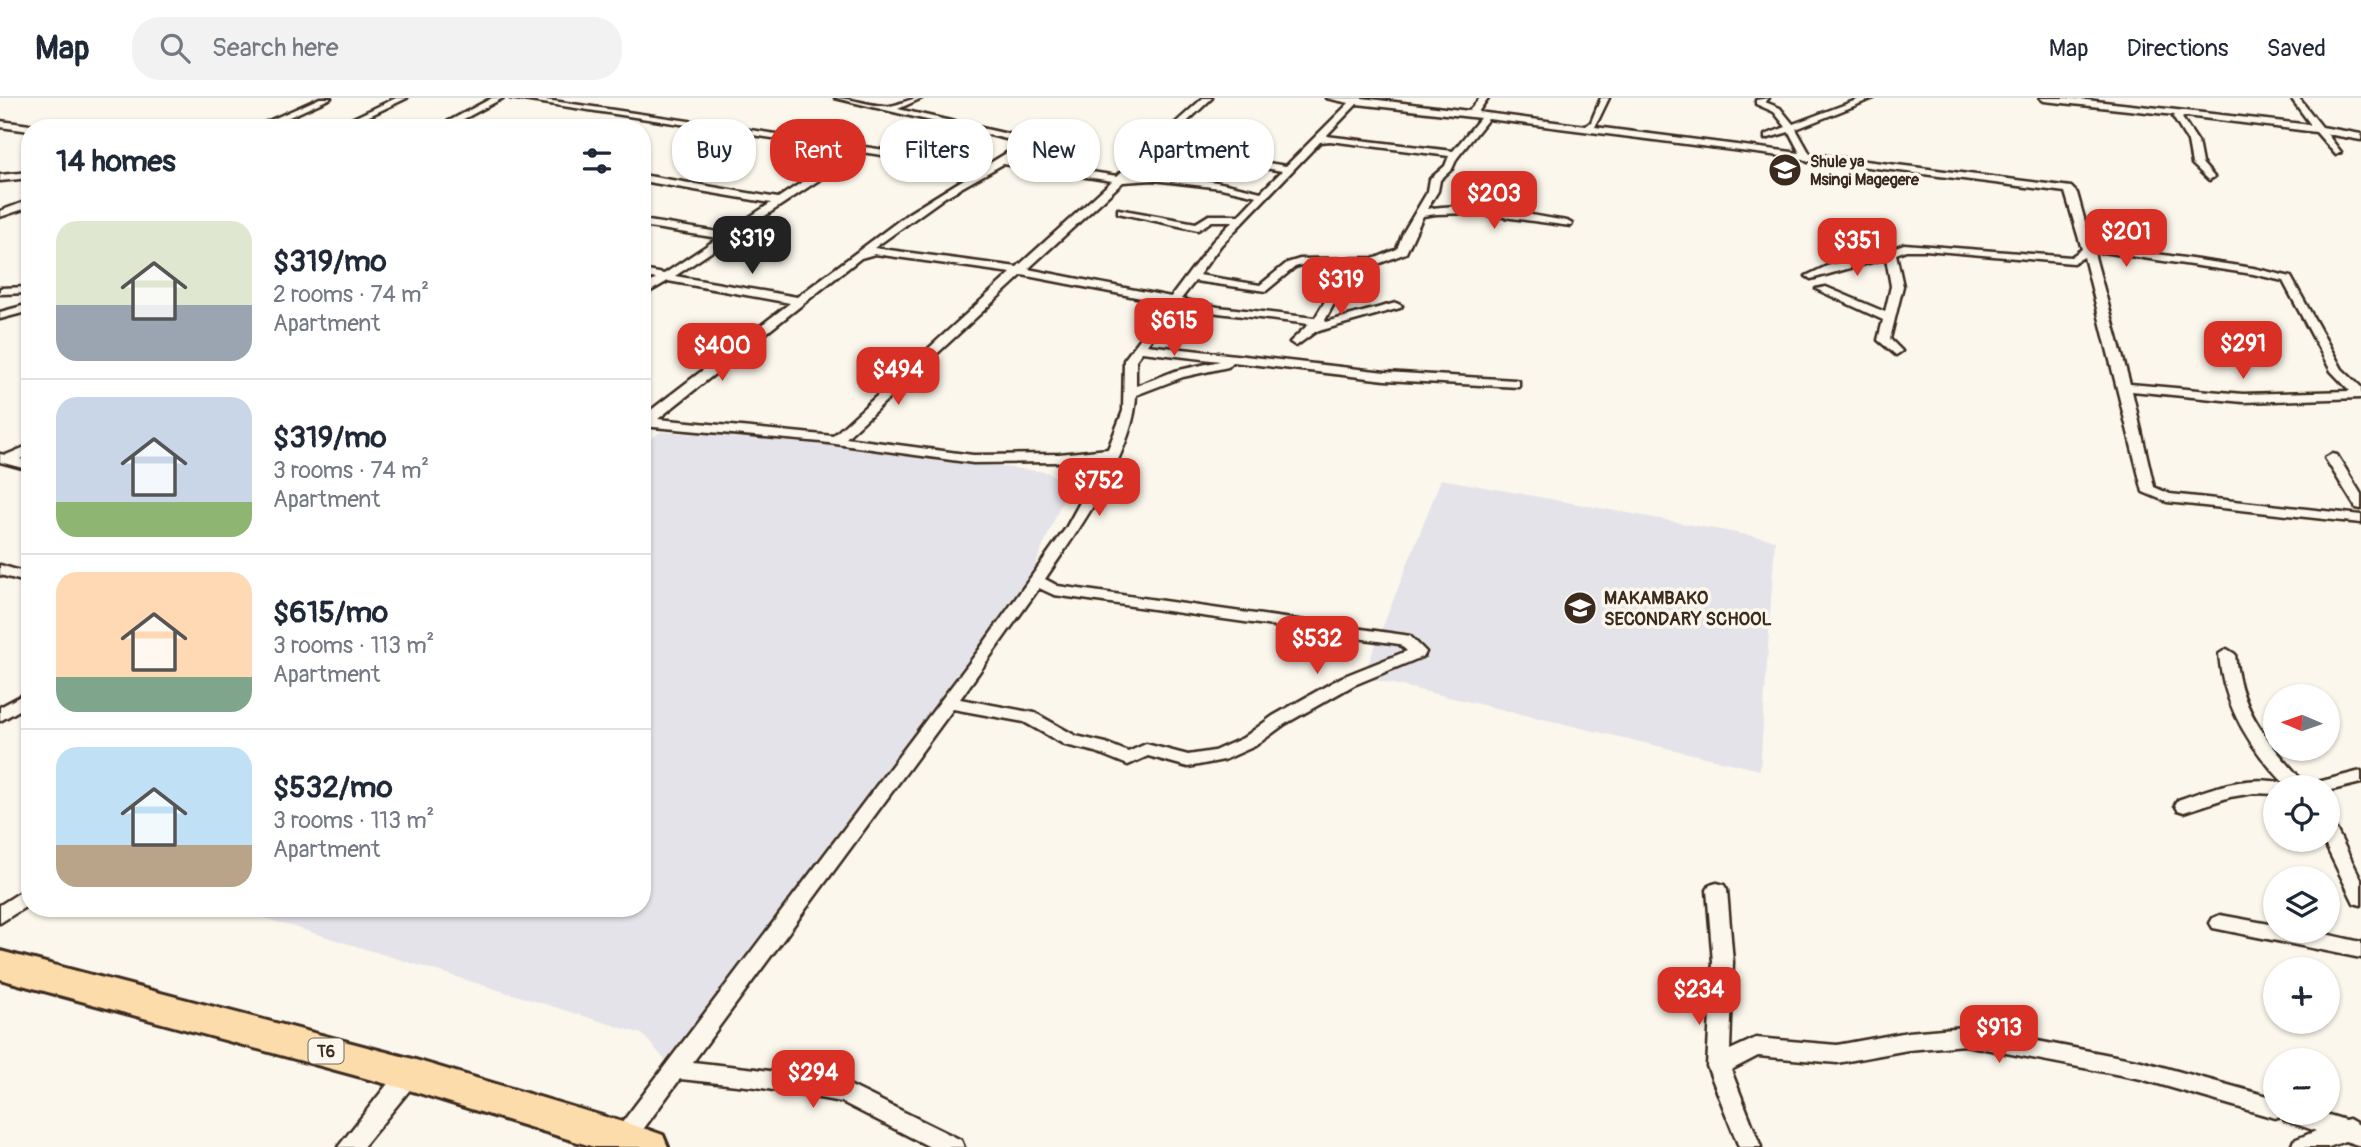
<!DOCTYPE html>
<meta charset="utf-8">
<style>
:root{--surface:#fff;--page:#f2f2f3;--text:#1f2937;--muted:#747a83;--line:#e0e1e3;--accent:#d93025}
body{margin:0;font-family:Pangolin,sans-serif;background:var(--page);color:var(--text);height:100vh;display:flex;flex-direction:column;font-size:26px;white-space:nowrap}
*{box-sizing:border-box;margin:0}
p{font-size:23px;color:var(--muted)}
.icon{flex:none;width:38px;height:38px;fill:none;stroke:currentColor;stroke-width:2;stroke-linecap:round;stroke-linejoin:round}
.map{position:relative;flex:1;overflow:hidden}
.sheet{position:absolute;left:21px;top:21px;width:630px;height:798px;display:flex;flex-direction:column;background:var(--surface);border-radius:28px;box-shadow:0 2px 5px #0004}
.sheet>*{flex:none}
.guide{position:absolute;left:672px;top:21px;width:665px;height:63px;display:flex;gap:14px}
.needle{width:46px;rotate:272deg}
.tools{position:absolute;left:2263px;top:586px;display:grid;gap:14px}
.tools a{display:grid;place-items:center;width:77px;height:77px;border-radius:50%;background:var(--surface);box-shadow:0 2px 5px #0004;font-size:35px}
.price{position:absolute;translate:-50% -60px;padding:0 16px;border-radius:14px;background:var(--accent);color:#fff;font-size:23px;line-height:46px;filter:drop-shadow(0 2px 4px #0008)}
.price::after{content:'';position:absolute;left:50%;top:42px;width:21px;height:16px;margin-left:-10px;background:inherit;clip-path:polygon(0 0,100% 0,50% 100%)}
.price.on{background:#222;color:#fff}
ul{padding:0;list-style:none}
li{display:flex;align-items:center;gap:21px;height:175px;padding:0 35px}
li+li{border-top:2px solid var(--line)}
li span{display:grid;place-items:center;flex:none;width:196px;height:140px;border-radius:21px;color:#555}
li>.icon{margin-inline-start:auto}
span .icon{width:84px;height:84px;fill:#fffc;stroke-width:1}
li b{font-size:30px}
h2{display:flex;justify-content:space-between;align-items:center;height:84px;padding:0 35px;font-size:30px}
.pill{padding:0 24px;border-radius:28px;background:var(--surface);box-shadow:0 2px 5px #0004;font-size:24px;line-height:63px}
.pill.on{background:var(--accent);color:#fff}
header{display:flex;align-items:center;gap:42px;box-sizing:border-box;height:98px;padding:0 35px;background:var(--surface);border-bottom:2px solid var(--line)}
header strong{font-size:33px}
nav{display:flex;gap:38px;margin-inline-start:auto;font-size:24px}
.search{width:490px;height:63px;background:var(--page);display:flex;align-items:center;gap:18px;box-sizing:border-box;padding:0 24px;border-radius:28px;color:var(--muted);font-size:26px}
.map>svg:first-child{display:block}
.built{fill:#e5e3ea}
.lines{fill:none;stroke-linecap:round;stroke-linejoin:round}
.minor-casing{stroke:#3b2a1e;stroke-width:5}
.trunk-casing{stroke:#3b2a1e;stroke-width:6}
.minor{fill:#fbf7ec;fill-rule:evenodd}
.trunk{fill:#fddcac;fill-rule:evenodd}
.labels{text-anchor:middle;stroke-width:7;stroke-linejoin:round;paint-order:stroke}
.far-poi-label{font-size:16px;font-weight:bold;fill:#3b2a1e;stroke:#fbf7ec;text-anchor:start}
.shield{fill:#fbf7ec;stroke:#75685c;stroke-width:2}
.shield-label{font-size:16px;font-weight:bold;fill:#3b2a1e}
.poi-label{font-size:18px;font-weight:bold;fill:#3b2a1e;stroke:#fbf7ec;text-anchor:start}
</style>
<header>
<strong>Map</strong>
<div class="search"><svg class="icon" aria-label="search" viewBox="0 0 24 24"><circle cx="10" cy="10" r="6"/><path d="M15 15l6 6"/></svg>Search here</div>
<nav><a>Map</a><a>Directions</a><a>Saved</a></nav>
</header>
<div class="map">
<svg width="2361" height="1049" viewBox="0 0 2361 1049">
<rect width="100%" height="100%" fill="#fbf7ec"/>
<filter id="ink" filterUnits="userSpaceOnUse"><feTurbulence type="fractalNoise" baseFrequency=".0143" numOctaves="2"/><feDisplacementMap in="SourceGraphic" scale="14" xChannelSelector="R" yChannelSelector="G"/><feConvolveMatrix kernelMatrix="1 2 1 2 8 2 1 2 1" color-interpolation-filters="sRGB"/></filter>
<g filter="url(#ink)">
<g class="built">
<polygon points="660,334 803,341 907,358 1047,374 1069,387 1018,508 673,971 642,936 232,810 642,810 642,348"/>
<polygon points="1441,381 1775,442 1760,672 1363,579"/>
</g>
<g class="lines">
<defs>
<g id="minor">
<polygon points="320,0 331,0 265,30 253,30"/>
<polygon points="396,0 407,0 344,30 332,30"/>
<polygon points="492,0 503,0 447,30 436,30"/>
<path d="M510,0H532L987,67L1023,45L835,0C851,0 878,10 890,8C902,6 910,0 922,0L898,11L1034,42V46L1010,61L1117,78L1203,0H1212L1167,43L1180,50L1286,68L1349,5L1326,0H1362L1469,13L1480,0H1488L1478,14L1586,28L1591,24L1601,0H1609L1595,29L1800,55L1789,34L1765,41V37L1786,29L1774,14L1756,6V2L1769,0L1765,4L1780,10L1793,26L1862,0H1874L1796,31L1810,56L2071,89L2077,95L2092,149L2102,148L2253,170L2291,179L2342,271L2361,289V300L2243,304L2132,293L2154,389L2170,396L2361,417V425L2167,404L2143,394L2084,159L2073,165L1925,152H1906L1896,156L1903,188L1890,241L1902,253L1896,257L1878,242L1883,222L1816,191L1826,189L1885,214L1891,188L1886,160L1811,181L1806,178L1827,168L1876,156L1904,146L2071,159L2082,151L2065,94L1812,62L1808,64L1803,61L1488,21L1457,60L1452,71L1440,82L1438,93L1427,111C1473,102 1522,117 1567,123L1572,126L1571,128L1473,115L1436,116L1423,118L1406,155L1378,166H1359L1346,184L1325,222L1326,224L1396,205L1402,208L1400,210L1315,234L1296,248L1290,244L1309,226L1218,215L1177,207L1147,247L1385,274L1515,282L1519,283V289L1385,282L1233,264L1228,269L1183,279L1136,297C1135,354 1077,434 1045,481L1058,488L1404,537L1410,538L1426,554L1424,558L1354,587L1285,626L1255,648L1224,662L1188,669L1148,658L1128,667L1096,654L1065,647L1024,624L953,611L693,964L756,971L845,985L961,1042L964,1049H930L842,1004L756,989L680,981L631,1048L617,1049L612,1041L615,1034L979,552L1066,430L1104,360L1059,364L973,365L821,344L642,328V319L790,205L668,183L642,198V190L656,181L642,178V172L664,176L718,140L642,128V122L725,135L771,105L642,83V77L778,100L851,52ZM1357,6L1480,20L1453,53L1326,38ZM1330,43L1449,58L1445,68L1430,81L1428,93L1403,135L1397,151L1376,160L1300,161L1287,165L1260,187L1199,177L1221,147L1320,44ZM1162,47L1178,55L1282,73L1261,94C1218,83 1174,75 1129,77ZM861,54L980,71L909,115L797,199L675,178ZM1003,66L1112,83L1017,169L874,150L945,99ZM1153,82L1221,90L1257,98L1239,117H1209L1196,125L1118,111V115L1198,132L1212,123H1233L1213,143L1171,199L1028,171L1123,84ZM2102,154L2253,176L2283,183L2331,273L2350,293L2243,296L2130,286L2094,155ZM875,156L1011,175L833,338L658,321L861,160ZM1305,166H1347L1315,220L1218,209L1181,201L1195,183L1266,193L1295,169ZM1022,177L1167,205L1124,262L1123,313L1108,351L1059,356L973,357L846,340ZM1142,254L1220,263L1175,273L1136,288V262ZM1039,490L1054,497L1399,546L1407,553L1342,579L1273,618L1243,640L1214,653L1188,657L1146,646L1128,654L1106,645L1076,638L1035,615L960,601Z"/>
<polygon points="2040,0 2068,0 2311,27 2291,0 2299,0 2322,29 2361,36 2361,42 2327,36 2341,54 2336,57 2316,34 2186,18 2182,20 2198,44 2202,65 2214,79 2209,82 2192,66 2188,44 2173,19 2175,17 2044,3"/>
<polygon points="0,23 30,27 34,30 30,30 30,33 0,29"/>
<polygon points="30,74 30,80 0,83 0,77"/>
<polygon points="30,102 30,109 0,119 0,113"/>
<polygon points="30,189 30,195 0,196 0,190"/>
<polygon points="30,206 30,213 0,221 0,214"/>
<polygon points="30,347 30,356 20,361 30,364 30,372 0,364 0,356 6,357"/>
<polygon points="2332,356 2337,357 2361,396 2361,411 2356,410 2325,360"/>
<polygon points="0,467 30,476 30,485 0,477"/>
<path d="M2227,551L2235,556C2240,615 2269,644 2306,687L2361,673V685L2328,693V690H2275V696L2254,695L2230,699L2184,714L2178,712L2175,707L2178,702C2211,690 2248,676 2284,685C2249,649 2223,607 2219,556Z"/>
<polygon points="30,593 30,606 0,623 0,609"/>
<polygon points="2328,727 2335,729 2361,781 2361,807 2354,805 2323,742 2328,742"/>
<polygon points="1717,785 1724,787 1727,792 1733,864 1730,952 1756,940 1837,947 1908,934 1965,929 2141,963 2275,1000 2275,1015 2322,1015 2345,1022 2349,1021 2361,1028 2361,1048 2345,1043 2329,1049 2291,1049 2294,1042 2316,1033 2284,1022 2282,1017 2275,1020 2141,981 1965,947 1908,952 1837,965 1758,958 1731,972 1761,1049 1739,1049 1707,968 1713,864 1707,792 1710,787"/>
<polygon points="30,788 30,806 0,825 0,807"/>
<polygon points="2220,817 2275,827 2275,833 2312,833 2361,844 2361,860 2213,830 2210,825 2213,820"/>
<polygon points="409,967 417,969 420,976 417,983 363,1049 338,1049 401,969"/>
</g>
<polygon id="trunk" points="0,853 409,960 649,1032 663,1037 668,1049 594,1049 409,992 0,881"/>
</defs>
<use href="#minor" class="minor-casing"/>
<use href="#trunk" class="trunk-casing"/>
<use href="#minor" class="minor"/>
<use href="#trunk" class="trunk"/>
</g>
</g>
<defs>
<symbol id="school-disc" viewBox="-11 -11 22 22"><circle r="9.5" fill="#3b2a1e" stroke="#fbf7ec"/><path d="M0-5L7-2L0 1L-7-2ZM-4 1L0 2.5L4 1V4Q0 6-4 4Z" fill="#fff"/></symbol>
</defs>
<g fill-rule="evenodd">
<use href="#school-disc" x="1766" y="53" width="38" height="38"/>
<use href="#school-disc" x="1561" y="491" width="38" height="38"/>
</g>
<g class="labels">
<g class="far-poi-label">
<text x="1810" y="69">Shule ya<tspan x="1810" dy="18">Msingi Magegere</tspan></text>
</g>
<rect class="shield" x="308.5" y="940.5" width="35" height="25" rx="5"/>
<g class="shield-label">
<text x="326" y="959">T6</text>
</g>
<g class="poi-label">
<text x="1604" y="506">MAKAMBAKO<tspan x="1604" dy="21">SECONDARY SCHOOL</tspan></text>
</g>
</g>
</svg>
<div class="tools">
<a><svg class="needle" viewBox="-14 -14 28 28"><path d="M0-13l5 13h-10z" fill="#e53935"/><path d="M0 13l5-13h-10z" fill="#747a83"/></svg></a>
<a><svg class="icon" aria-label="locate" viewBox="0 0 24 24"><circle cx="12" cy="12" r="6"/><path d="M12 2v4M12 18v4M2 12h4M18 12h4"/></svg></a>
<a><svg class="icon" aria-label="layers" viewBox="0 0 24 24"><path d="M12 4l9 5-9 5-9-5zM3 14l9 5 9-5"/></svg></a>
<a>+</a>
<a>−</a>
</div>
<b class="price" style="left:1494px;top:133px">$203</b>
<b class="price" style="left:2126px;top:171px">$201</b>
<b class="price on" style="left:752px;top:178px">$319</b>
<b class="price" style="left:1857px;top:180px">$351</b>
<b class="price" style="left:1341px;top:219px">$319</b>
<b class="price" style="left:1174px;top:260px">$615</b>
<b class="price" style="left:2243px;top:283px">$291</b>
<b class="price" style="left:722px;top:285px">$400</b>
<b class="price" style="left:898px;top:309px">$494</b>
<b class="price" style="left:1099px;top:420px">$752</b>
<b class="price" style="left:1317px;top:578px">$532</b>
<b class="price" style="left:1699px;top:929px">$234</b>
<b class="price" style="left:1999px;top:967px">$913</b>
<b class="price" style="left:813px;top:1012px">$294</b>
<div class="guide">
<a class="pill">Buy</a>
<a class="pill on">Rent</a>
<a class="pill">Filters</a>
<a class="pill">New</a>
<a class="pill">Apartment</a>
</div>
<section class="sheet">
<h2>14 homes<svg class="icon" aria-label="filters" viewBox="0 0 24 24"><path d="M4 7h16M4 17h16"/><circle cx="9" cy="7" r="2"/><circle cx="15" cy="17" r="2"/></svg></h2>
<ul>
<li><span style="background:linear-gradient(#dfe7d0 60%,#9aa5b1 0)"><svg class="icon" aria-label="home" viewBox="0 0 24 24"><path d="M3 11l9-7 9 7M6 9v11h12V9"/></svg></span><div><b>$319/mo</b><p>2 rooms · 74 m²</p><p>Apartment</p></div></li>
<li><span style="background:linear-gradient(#c9d6e8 75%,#8fb573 0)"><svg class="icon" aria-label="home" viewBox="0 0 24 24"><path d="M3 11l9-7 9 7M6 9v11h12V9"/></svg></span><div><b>$319/mo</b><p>3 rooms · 74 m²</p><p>Apartment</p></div></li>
<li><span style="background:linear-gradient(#ffd9b3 75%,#7fa58c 0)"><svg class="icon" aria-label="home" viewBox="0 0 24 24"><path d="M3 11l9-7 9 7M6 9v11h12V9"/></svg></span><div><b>$615/mo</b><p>3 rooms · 113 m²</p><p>Apartment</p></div></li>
<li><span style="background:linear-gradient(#bfe0f5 70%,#b9a48a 0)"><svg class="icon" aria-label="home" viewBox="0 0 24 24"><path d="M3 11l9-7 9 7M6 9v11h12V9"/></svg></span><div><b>$532/mo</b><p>3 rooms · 113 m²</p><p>Apartment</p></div></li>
</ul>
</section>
</div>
